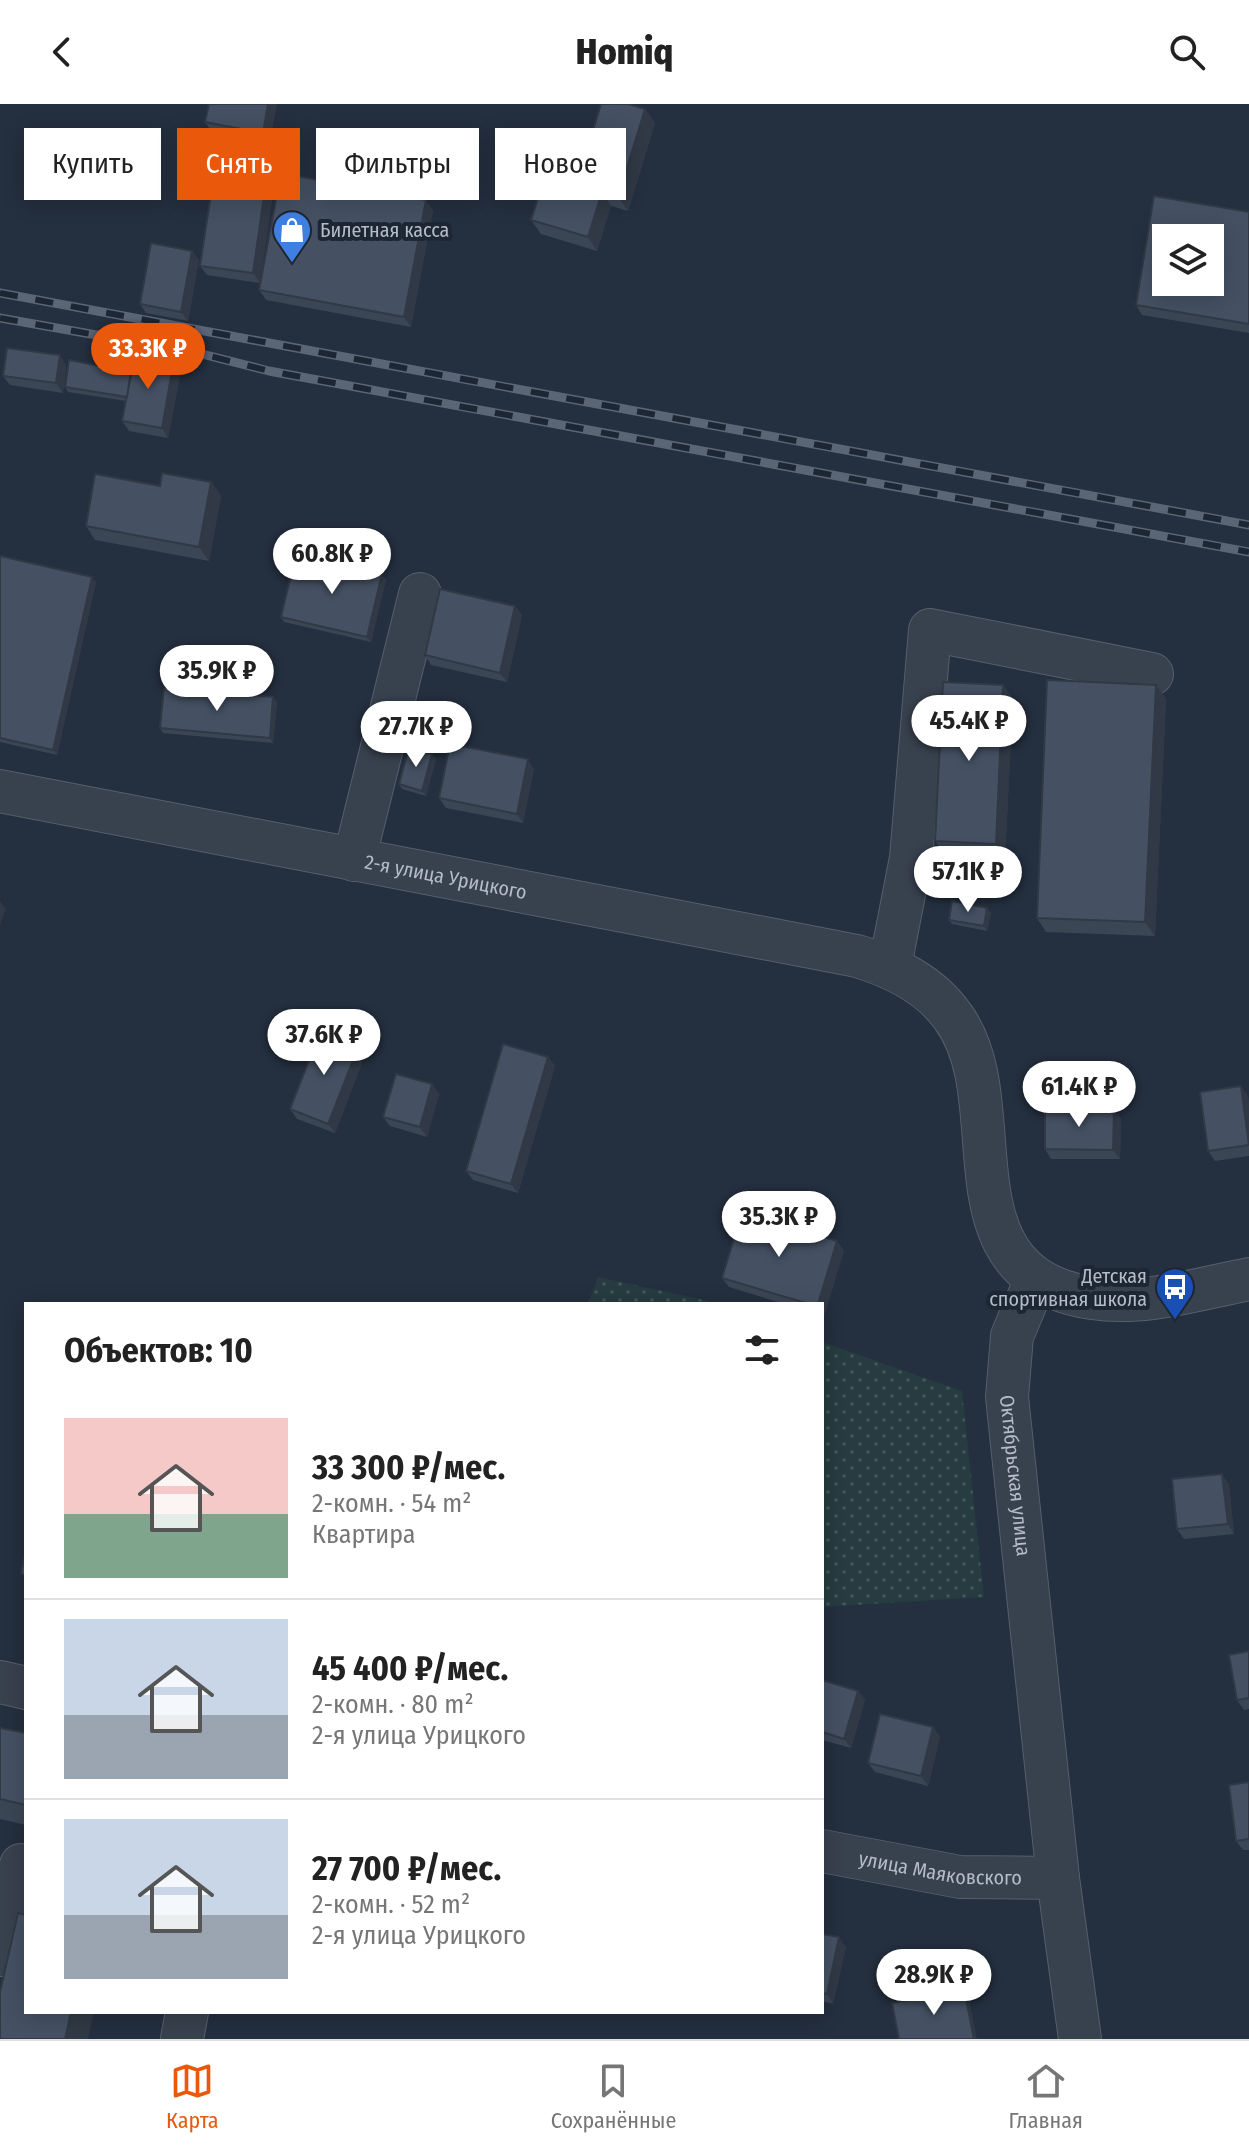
<!DOCTYPE html>
<html lang="ru">
<meta charset="utf-8">
<style>
:root{--surface:#fff;--page:#f6f6f6;--text:#222;--muted:#767676;--line:#e0e0e0;--accent:#ea580c}
body{margin:0;font-family:"Fira Sans Condensed",sans-serif;background:var(--page);color:var(--text);height:100vh;display:flex;flex-direction:column;font-size:30px;white-space:nowrap}
*{box-sizing:border-box;margin:0}
p{font-size:26px;color:var(--muted)}
.icon{flex:none;width:44px;height:44px;fill:none;stroke:currentColor;stroke-width:2;stroke-linecap:round;stroke-linejoin:round}
.map{position:relative;flex:1;overflow:hidden}
.details{position:absolute;left:24px;top:1198px;width:800px;height:712px;display:flex;flex-direction:column;background:var(--surface);border-radius:0px;box-shadow:0 4px 20px #0003}
.details>*{flex:none}
.hud{position:absolute;left:24px;top:24px;width:800px;height:72px;display:flex;gap:16px}
.controls{position:absolute;left:1152px;top:120px;display:grid;gap:16px}
.controls a{display:grid;place-items:center;width:72px;height:72px;border-radius:0px;background:var(--surface);box-shadow:0 4px 20px #0003;font-size:40px}
.price{position:absolute;translate:-50% -68px;padding:0 18px;border-radius:28px;background:#fff;color:#222;font-size:26px;line-height:52px;filter:drop-shadow(0 2px 4px #0008)}
.price::after{content:'';position:absolute;left:50%;top:48px;width:24px;height:18px;margin-left:-12px;background:inherit;clip-path:polygon(0 0,100% 0,50% 100%)}
.price.active{background:var(--accent);color:#fff}
ul{padding:0;list-style:none}
li{display:flex;align-items:center;gap:24px;height:200px;padding:0 40px}
li+li{border-top:2px solid var(--line)}
li span{display:grid;place-items:center;flex:none;width:224px;height:160px;border-radius:0px;color:#555}
li>.icon{margin-inline-start:auto}
span .icon{width:96px;height:96px;fill:#fffc;stroke-width:1}
li b{font-size:34px}
h2{display:flex;justify-content:space-between;align-items:center;height:96px;padding:0 40px;font-size:34px}
.tag{padding:0 28px;border-radius:0px;background:var(--surface);box-shadow:0 4px 20px #0003;font-size:28px;line-height:72px}
.tag.active{background:var(--accent);color:#fff}
header{display:flex;justify-content:space-between;align-items:center;height:104px;padding:0 40px;background:var(--surface);font-size:36px;font-weight:800}
.tab-bar{display:flex;justify-content:space-around;align-items:center;height:112px;border-top:2px solid var(--line);background:var(--surface);font-size:22px;color:var(--muted)}
.tab-bar a{display:grid;justify-items:center;gap:4px}
.tab-bar .active{color:var(--accent)}
.map>svg:first-child{display:block}
.grass{fill:url(#grass-dots)}
.lines{fill:none;stroke-linecap:round;stroke-linejoin:round}
.minor-casing{stroke:#565f6c;stroke-width:44}
.minor{stroke:#38414e;stroke-width:42}
.rail-casing{stroke:#5a6576;stroke-width:9}
.rail{stroke:#1d2633;stroke-width:6;stroke-dasharray:18;stroke-linecap:butt}
.wall{fill:#3b4655}
.shaded-wall{fill:#303945}
.building{fill:#455163;stroke:#303945;stroke-width:2;fill-rule:evenodd}
.labels{text-anchor:middle;stroke-width:8;stroke-linejoin:round;paint-order:stroke}
.poi-label{font-size:20px;fill:#b4bcc9;stroke:#1d2633;text-anchor:start}
.street-label{font-size:20px;fill:#b4bcc9;stroke:#1d2633}
</style>
<header><svg class="icon" aria-label="back" viewBox="0 0 24 24"><path d="M15 5l-7 7 7 7"/></svg>Homiq<svg class="icon" aria-label="search" viewBox="0 0 24 24"><circle cx="10" cy="10" r="6"/><path d="M15 15l6 6"/></svg></header>
<div class="map">
<svg width="1249" height="1935" viewBox="0 0 1249 1935">
<defs>
<pattern id="grass-dots" width="8" height="8" patternUnits="userSpaceOnUse" patternTransform="scale(2)"><rect width="8" height="8" fill="#263c40"/><path d="M2 2h.1M6 6h.1" fill="none" stroke="#43565a" stroke-width="1.8" stroke-linecap="round"/></pattern>
</defs>
<rect width="100%" height="100%" fill="#242f3f"/>
<g class="grass">
<polygon points="598,1173 708,1197 716,1200 588,1200"/>
<polygon points="822,1238 962,1287 984,1493 822,1503"/>
</g>
<g class="lines">
<defs>
<g id="minor">
<path id="s1" d="M0,687L857,852C894,863 930,880 953,913C1017,999 935,1170 1092,1194C1143,1202 1199,1185 1249,1175"/>
<polyline points="354,756 420,490"/>
<polyline points="890,862 911,754 930,526 1152,570"/>
<path id="s2" d="M1036,1175L1012,1232L1007,1293L1058,1774L1080,1935"/>
<polyline points="0,1578 26,1584"/>
<path id="s3" d="M822,1747L960,1773L1058,1774"/>
<polyline points="0,1851 21,1761"/>
<polyline points="182,1935 187,1908"/>
</g>
</defs>
<use href="#minor" class="minor-casing"/>
<use href="#minor" class="minor"/>
<defs>
<g id="rail">
<polyline points="0,189 1249,421"/>
<polyline points="0,214 198,249 269,267 1249,448"/>
</g>
</defs>
<use href="#rail" class="rail-casing"/>
<use href="#rail" class="rail"/>
</g>
<g class="wall">
<polygon points="209,0 277,0 269,39 212,28 205,18"/>
<polygon points="645,5 655,19 628,107 611,102 597,147 541,130 531,116 578,76"/>
<polygon points="266,78 273,88 260,179 207,171 200,162"/>
<polygon points="433,106 411,223 266,196 259,186"/>
<polygon points="1249,108 1249,229 1142,211 1136,201"/>
<polygon points="192,147 199,156 188,217 146,209 140,200"/>
<polygon points="174,256 181,266 168,334 129,327 122,317 126,297 68,288 65,283 131,268"/>
<polygon points="66,261 63,289 10,281 3,272"/>
<polygon points="211,378 221,392 209,457 95,436 86,422 160,382"/>
<polygon points="0,452 96,478 57,651 0,638"/>
<polygon points="386,475 371,538 284,518 281,513"/>
<polygon points="515,502 522,511 507,578 431,561 425,551"/>
<polygon points="1003,581 1013,595 1005,754 945,751 935,737"/>
<polygon points="1156,581 1166,595 1155,832 1046,828 1037,814"/>
<polygon points="277,598 273,639 163,629 160,624"/>
<polygon points="436,655 426,692 402,685 399,680"/>
<polygon points="534,665 523,719 446,704 439,694"/>
<polygon points="991,809 987,827 952,820 949,816"/>
<polygon points="359,941 365,951 335,1029 297,1015 290,1005"/>
<polygon points="548,953 555,962 518,1089 473,1076 466,1067"/>
<polygon points="432,980 439,990 427,1033 390,1022 383,1013"/>
<polygon points="1248,992 1249,1001 1249,1052 1215,1057 1208,1047"/>
<polygon points="1114,1005 1121,1015 1120,1055 1051,1055 1045,1045"/>
<polygon points="844,1146 824,1212 822,1211 822,1200 784,1200 729,1183 722,1174"/>
<polygon points="1229,1380 1234,1430 1184,1435 1177,1425"/>
<polygon points="1249,1547 1249,1605 1244,1606 1237,1596"/>
<polygon points="822,1576 858,1587 865,1596 851,1644 822,1636"/>
<polygon points="933,1623 940,1633 928,1682 875,1668 868,1659"/>
<polygon points="0,1624 26,1629 26,1721 0,1715"/>
<polygon points="1249,1678 1249,1746 1243,1746 1236,1737"/>
<polygon points="822,1830 846,1843 833,1900 822,1897"/>
</g>
<g class="shaded-wall">
<polygon points="268,0 277,0 269,39 263,29"/>
<polygon points="645,5 655,19 628,107 618,93"/>
<polygon points="266,78 273,88 260,179 253,169"/>
<polygon points="602,88 611,102 597,147 588,133"/>
<polygon points="426,96 433,106 411,223 404,213"/>
<polygon points="192,147 199,156 188,217 181,208"/>
<polygon points="60,251 66,261 63,289 56,279"/>
<polygon points="174,256 181,266 168,334 162,324"/>
<polygon points="211,378 221,392 209,457 199,443"/>
<polygon points="382,470 386,475 371,538 367,533"/>
<polygon points="92,473 96,478 57,651 53,646"/>
<polygon points="515,502 522,511 507,578 500,569"/>
<polygon points="1003,581 1013,595 1005,754 996,740"/>
<polygon points="1156,581 1166,595 1155,832 1145,818"/>
<polygon points="273,593 277,598 273,639 270,634"/>
<polygon points="432,650 436,655 426,692 422,687"/>
<polygon points="528,655 534,665 523,719 517,710"/>
<polygon points="0,797 6,805 0,821"/>
<polygon points="987,804 991,809 987,827 984,822"/>
<polygon points="359,941 365,951 335,1029 328,1020"/>
<polygon points="548,953 555,962 518,1089 511,1080"/>
<polygon points="432,980 439,990 427,1033 420,1023"/>
<polygon points="1241,982 1248,992 1249,1001 1249,1038"/>
<polygon points="1114,1005 1121,1015 1120,1055 1113,1046"/>
<polygon points="837,1137 844,1146 824,1212 822,1209 822,1200 818,1200"/>
<polygon points="1222,1370 1229,1380 1234,1430 1228,1420"/>
<polygon points="858,1587 865,1596 851,1644 844,1635"/>
<polygon points="933,1623 940,1633 928,1682 921,1672"/>
<polygon points="839,1833 846,1843 833,1900 827,1890"/>
<polygon points="964,1885 968,1890 977,1935 974,1935"/>
<polygon points="71,1908 94,1908 88,1935 65,1935"/>
</g>
<g class="building">
<polygon points="209,0 268,0 263,29 205,18"/>
<polygon points="601,0 628,0 645,5 618,93 602,88 588,133 531,116 547,66 578,76"/>
<polygon points="281,69 426,96 404,213 259,186"/>
<polygon points="214,70 266,78 253,169 200,162"/>
<path d="M1154,92L1249,108V220L1136,201ZM1166,134H1210V178H1166Z"/>
<polygon points="151,139 192,147 181,208 140,200"/>
<polygon points="7,244 60,251 56,279 3,272"/>
<polygon points="135,249 174,256 162,324 122,317"/>
<polygon points="69,256 131,268 127,293 65,283"/>
<polygon points="162,369 211,378 199,443 86,422 95,370 160,382"/>
<polygon points="296,450 382,470 367,533 281,513"/>
<polygon points="0,452 92,473 53,646 0,634"/>
<polygon points="440,485 515,502 500,569 425,551"/>
<polygon points="1047,576 1156,581 1145,818 1037,814"/>
<polygon points="943,578 1003,581 996,740 935,737"/>
<polygon points="164,583 273,593 270,634 160,624"/>
<polygon points="450,640 528,655 517,710 439,694"/>
<polygon points="409,644 432,650 422,687 399,680"/>
<polygon points="952,797 987,804 984,822 949,816"/>
<polygon points="321,926 359,941 328,1020 290,1005"/>
<polygon points="503,940 548,953 511,1080 466,1067"/>
<polygon points="396,970 432,980 420,1023 383,1013"/>
<polygon points="1241,982 1249,1041 1208,1047 1200,988"/>
<polygon points="1045,1005 1114,1005 1113,1046 1045,1045"/>
<polygon points="742,1108 837,1137 818,1200 809,1200 722,1174"/>
<polygon points="1222,1370 1228,1420 1177,1425 1172,1375"/>
<polygon points="26,1444 26,1471 21,1470"/>
<polygon points="1249,1547 1249,1594 1237,1596 1229,1551"/>
<polygon points="822,1576 858,1587 844,1635 822,1628"/>
<polygon points="880,1610 933,1623 921,1672 868,1659"/>
<polygon points="0,1624 26,1629 26,1701 0,1695"/>
<polygon points="1249,1678 1249,1735 1236,1737 1229,1681"/>
<polygon points="18,1809 26,1811 26,1908 71,1908 65,1935 0,1935 0,1888"/>
<polygon points="822,1830 839,1833 827,1890 822,1889"/>
<polygon points="964,1885 974,1935 899,1935 892,1899"/>
</g>
<defs>
<symbol id="shop-pin" viewBox="-11 -11 22 30"><path d="M0 17L-7.5 6A9.5 9.5 0 1 1 7.5 6Z" fill="#3f7fe0" stroke="#1d2633"/><path d="M-5-2.5h2.3a2.7 3.5 0 0 1 5.4 0H5L5.5 6h-11ZM-1.5-2.5h3a1.5 2.3 0 0 0-3 0Z" fill="#fff"/></symbol>
<symbol id="bus-pin" viewBox="-11 -11 22 30"><path d="M0 17L-7.5 6A9.5 9.5 0 1 1 7.5 6Z" fill="#1a4fb4" stroke="#1d2633"/><path d="M-5-6H5V4H4V6H2V4H-2V6H-4V4H-5ZM-3.5-4V0h7V-4ZM-3.5 1.2v1.5H-2V1.2ZM2 1.2v1.5H3.5V1.2Z" fill="#fff"/></symbol>
</defs>
<g fill-rule="evenodd">
<use href="#shop-pin" x="270" y="104" width="44" height="60"/>
<use href="#bus-pin" x="1153" y="1161" width="44" height="60"/>
</g>
<g class="labels">
<g class="poi-label">
<text x="320" y="133">Билетная касса</text>
<text x="1147" y="1179" text-anchor="end">Детская<tspan x="1147" dy="23">спортивная школа</tspan></text>
</g>
<g class="street-label">
<text dy="7" stroke="none"><textPath href="#s1" startOffset="454">2-я улица Урицкого</textPath></text>
<text dy="7" stroke="none"><textPath href="#s2" startOffset="202">Октябрьская улица</textPath></text>
<text dy="7" stroke="none"><textPath href="#s3" startOffset="120">улица Маяковского</textPath></text>
</g>
</g>
</svg>
<div class="controls">
<a><svg class="icon" aria-label="layers" viewBox="0 0 24 24"><path d="M12 4l9 5-9 5-9-5zM3 14l9 5 9-5"/></svg></a>
</div>
<b class="price active" style="left:148px;top:287px">33.3K ₽</b>
<b class="price" style="left:332px;top:492px">60.8K ₽</b>
<b class="price" style="left:217px;top:609px">35.9K ₽</b>
<b class="price" style="left:969px;top:659px">45.4K ₽</b>
<b class="price" style="left:416px;top:665px">27.7K ₽</b>
<b class="price" style="left:968px;top:810px">57.1K ₽</b>
<b class="price" style="left:324px;top:973px">37.6K ₽</b>
<b class="price" style="left:1079px;top:1025px">61.4K ₽</b>
<b class="price" style="left:779px;top:1155px">35.3K ₽</b>
<b class="price" style="left:934px;top:1913px">28.9K ₽</b>
<div class="hud">
<a class="tag">Купить</a>
<a class="tag active">Снять</a>
<a class="tag">Фильтры</a>
<a class="tag">Новое</a>
</div>
<section class="details">
<h2>Объектов: 10<svg class="icon" aria-label="filters" viewBox="0 0 24 24"><path d="M4 7h16M4 17h16"/><circle cx="9" cy="7" r="2"/><circle cx="15" cy="17" r="2"/></svg></h2>
<ul>
<li><span style="background:linear-gradient(#f6c9c9 60%,#7fa58c 0)"><svg class="icon" aria-label="home" viewBox="0 0 24 24"><path d="M3 11l9-7 9 7M6 9v11h12V9"/></svg></span><div><b>33 300 ₽/мес.</b><p>2-комн. · 54 m²</p><p>Квартира</p></div></li>
<li><span style="background:linear-gradient(#c9d6e8 60%,#9aa5b1 0)"><svg class="icon" aria-label="home" viewBox="0 0 24 24"><path d="M3 11l9-7 9 7M6 9v11h12V9"/></svg></span><div><b>45 400 ₽/мес.</b><p>2-комн. · 80 m²</p><p>2-я улица Урицкого</p></div></li>
<li><span style="background:linear-gradient(#c9d6e8 60%,#9aa5b1 0)"><svg class="icon" aria-label="home" viewBox="0 0 24 24"><path d="M3 11l9-7 9 7M6 9v11h12V9"/></svg></span><div><b>27 700 ₽/мес.</b><p>2-комн. · 52 m²</p><p>2-я улица Урицкого</p></div></li>
</ul>
</section>
</div>
<nav class="tab-bar">
<a class="active"><svg class="icon" aria-label="map" viewBox="0 0 24 24"><path d="M3 6l6-2 6 2 6-2v14l-6 2-6-2-6 2zM9 4v14M15 6v14"/></svg>Карта</a>
<a><svg class="icon" aria-label="saved" viewBox="0 0 24 24"><path d="M7 4h10v16l-5-4-5 4z"/></svg>Сохранённые</a>
<a><svg class="icon" aria-label="home" viewBox="0 0 24 24"><path d="M3 11l9-7 9 7M6 9v11h12V9"/></svg>Главная</a>
</nav>
